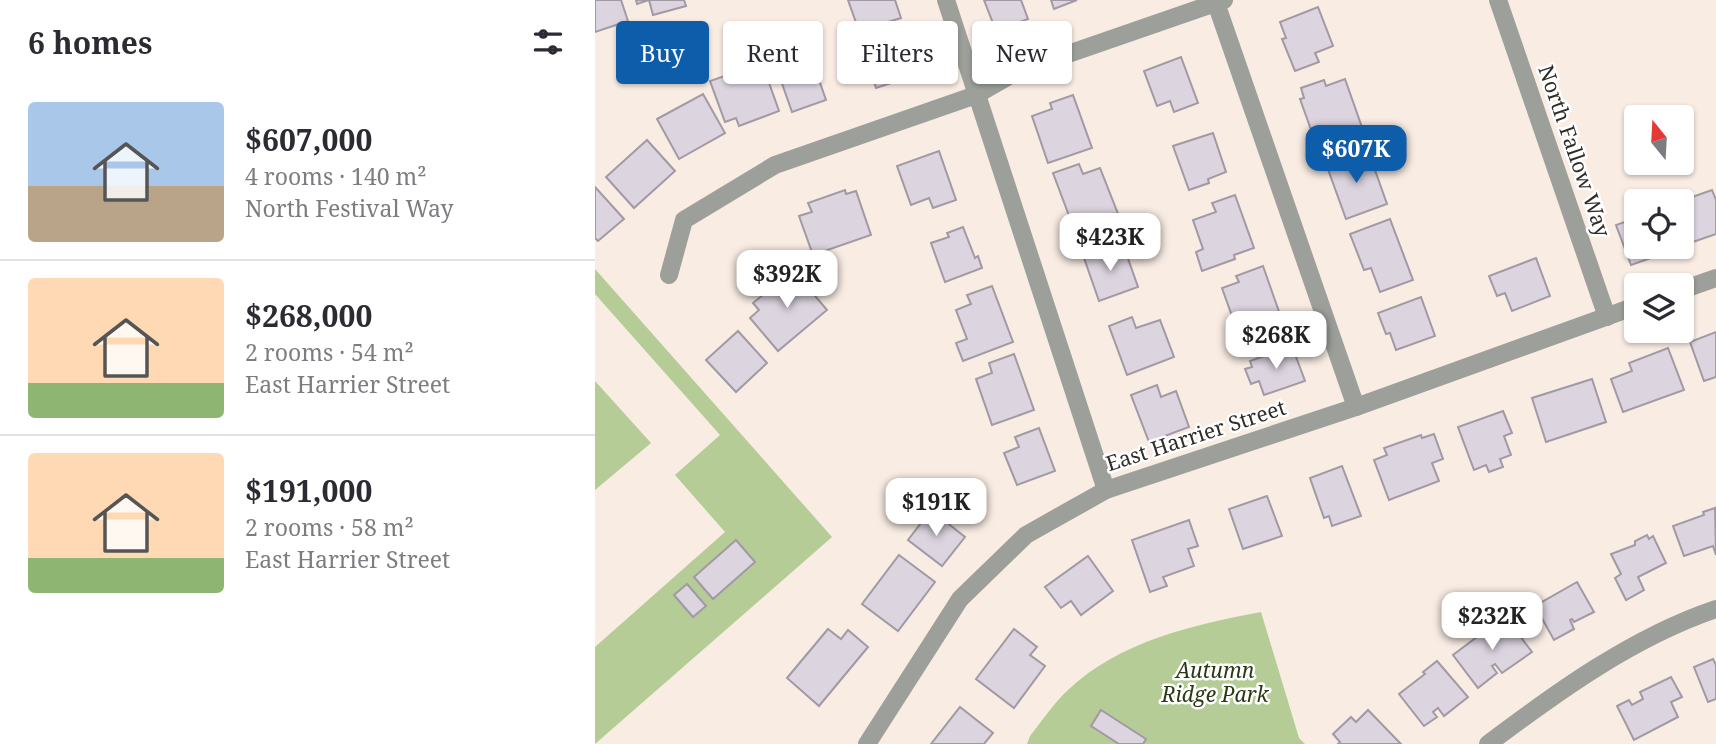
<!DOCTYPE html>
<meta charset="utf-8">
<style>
:root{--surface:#fff;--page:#f2f2f3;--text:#2b2b33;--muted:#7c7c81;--line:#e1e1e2;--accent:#0e5dab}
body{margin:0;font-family:"Noto Serif",serif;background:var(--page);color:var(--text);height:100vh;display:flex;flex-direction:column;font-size:26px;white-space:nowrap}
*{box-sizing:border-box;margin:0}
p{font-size:23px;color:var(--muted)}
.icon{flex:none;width:38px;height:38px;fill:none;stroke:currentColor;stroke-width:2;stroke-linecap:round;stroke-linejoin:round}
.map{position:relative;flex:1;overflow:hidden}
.drawer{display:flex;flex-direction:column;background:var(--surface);width:595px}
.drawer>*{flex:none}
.banner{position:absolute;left:21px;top:21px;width:665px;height:63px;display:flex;gap:14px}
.needle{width:46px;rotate:342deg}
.buttons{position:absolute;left:1029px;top:105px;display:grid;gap:14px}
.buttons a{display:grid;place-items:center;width:70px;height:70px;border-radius:7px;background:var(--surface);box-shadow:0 2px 5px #0004;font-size:35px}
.price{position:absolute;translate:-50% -60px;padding:0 16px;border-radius:14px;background:#fff;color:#222;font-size:23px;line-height:46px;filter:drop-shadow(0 2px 4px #0008)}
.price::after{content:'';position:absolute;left:50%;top:42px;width:21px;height:16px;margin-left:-10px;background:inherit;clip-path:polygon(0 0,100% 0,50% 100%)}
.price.current{background:var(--accent);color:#fff}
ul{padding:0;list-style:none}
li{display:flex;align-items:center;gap:21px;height:175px;padding:0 28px}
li+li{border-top:2px solid var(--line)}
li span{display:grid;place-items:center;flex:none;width:196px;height:140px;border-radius:7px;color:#555}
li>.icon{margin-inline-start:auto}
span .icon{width:84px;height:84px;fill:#fffc;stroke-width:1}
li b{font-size:30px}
h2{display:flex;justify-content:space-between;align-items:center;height:84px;padding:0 28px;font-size:30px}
.chip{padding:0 24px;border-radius:7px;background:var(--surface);box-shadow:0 2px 5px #0004;font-size:24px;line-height:63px}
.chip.current{background:var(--accent);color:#fff}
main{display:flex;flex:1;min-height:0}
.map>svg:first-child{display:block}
.green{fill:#b5cc96}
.building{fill:#dcd4df;stroke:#a199a3;stroke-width:2}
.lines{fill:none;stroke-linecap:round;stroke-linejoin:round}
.street{stroke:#9d9f9a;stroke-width:18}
.labels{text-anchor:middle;stroke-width:5;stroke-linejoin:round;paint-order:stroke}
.street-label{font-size:21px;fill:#302c28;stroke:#fff}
.park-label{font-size:21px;font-style:italic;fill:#2a3813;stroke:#fff}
</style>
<main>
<section class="drawer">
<h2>6 homes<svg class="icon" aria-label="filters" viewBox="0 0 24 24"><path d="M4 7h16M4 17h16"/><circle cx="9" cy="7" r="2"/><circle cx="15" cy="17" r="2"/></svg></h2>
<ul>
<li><span style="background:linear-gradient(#a9c7e8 60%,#b9a48a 0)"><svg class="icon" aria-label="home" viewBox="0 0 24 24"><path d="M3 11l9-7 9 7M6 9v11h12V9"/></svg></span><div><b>$607,000</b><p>4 rooms · 140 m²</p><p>North Festival Way</p></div></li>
<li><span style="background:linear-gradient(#ffd9b3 75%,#8fb573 0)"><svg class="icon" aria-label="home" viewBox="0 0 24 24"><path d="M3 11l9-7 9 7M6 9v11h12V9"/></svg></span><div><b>$268,000</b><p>2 rooms · 54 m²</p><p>East Harrier Street</p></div></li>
<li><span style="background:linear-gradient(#ffd9b3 75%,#8fb573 0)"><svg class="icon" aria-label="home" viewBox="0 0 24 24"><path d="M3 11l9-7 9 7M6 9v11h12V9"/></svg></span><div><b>$191,000</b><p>2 rooms · 58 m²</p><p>East Harrier Street</p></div></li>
</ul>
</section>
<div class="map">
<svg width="1121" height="744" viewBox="0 0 1121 744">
<rect width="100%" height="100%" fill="#f8ece3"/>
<g class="green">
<polygon points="0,269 237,537 0,744 0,647 130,532 80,475 125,435 0,294"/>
<polygon points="0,381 56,443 0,490"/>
<path d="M666,612L704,738L710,744H432L435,736C447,721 459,703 473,690C525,641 598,625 666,612Z"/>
</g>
<g class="building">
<polygon points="0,0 26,0 33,21 0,32"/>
<polygon points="41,0 89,0 91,6 58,15 54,0 42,4"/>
<polygon points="253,0 300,0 306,18 264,31"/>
<polygon points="389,0 426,0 433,19 401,31"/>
<polygon points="456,0 482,0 459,9"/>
<polygon points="723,7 738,46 720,53 724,62 700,71 687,39 691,38 685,22"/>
<polygon points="312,41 323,74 281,88 270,54"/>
<polygon points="586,57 603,103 579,112 575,101 562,106 549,71"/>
<polygon points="217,60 231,100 197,112 183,72"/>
<polygon points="167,63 184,111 144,126 141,118 130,122 115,81"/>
<polygon points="750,79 769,133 730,147 726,135 719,138 705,99 709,98 706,88 729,80 731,86"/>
<polygon points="108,94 130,133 84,159 62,119"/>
<polygon points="478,95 497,148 453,163 437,116 457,109 455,103"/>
<polygon points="618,133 631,172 613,179 614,183 594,190 578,146"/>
<polygon points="52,140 80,171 39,208 11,177"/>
<polygon points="344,151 361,200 338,208 334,198 316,205 302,166"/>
<polygon points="757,151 761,164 776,159 792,204 751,219 730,161"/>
<polygon points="484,164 488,174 505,168 525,219 486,234 481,219 476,221 458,173"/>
<polygon points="0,187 29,219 3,241 0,238"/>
<polygon points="250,190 251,194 261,191 276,235 218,255 204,216 217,212 213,203"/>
<polygon points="1117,190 1121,200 1121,234 1098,242 1087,212 1086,201"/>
<polygon points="640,195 659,248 639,255 640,259 607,271 601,252 608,249 598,220 621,212 617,203"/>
<polygon points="1041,218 1041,247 1071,247 1073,252 1036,265 1021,225"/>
<polygon points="795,219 818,280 785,292 776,268 769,270 755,234"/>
<polygon points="368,227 380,258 383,256 387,268 350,282 336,243 354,237 352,233"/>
<polygon points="511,246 515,256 530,250 543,287 504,301 488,255"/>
<polygon points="941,258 955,296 917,311 910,293 902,296 894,276"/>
<polygon points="668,266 689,326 646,341 627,288 644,282 641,276"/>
<polygon points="198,270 232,310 183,351 155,318 164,310 158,303"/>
<polygon points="397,286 418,342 368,361 361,343 372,339 361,310 376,304 372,295"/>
<polygon points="826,297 840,336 801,350 795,333 791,334 783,313"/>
<polygon points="537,317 541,328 565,320 579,357 532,375 514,326"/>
<polygon points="143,331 172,363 141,392 111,360"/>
<polygon points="1121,332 1121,377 1109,381 1095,342"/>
<polygon points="697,346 710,381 669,395 664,381 656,384 650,369 657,367 655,361"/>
<polygon points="1073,348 1089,390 1028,412 1016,379 1037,371 1034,363"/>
<polygon points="419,354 439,410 397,425 381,379 397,373 394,363"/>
<polygon points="997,379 1011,422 951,442 937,398"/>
<polygon points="562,385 566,397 581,391 594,427 554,442 536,395"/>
<polygon points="908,411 917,433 909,436 916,455 905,459 908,467 894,472 891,465 879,470 863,427"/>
<polygon points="444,428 460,471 422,485 409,453 424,447 420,437"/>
<polygon points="839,434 848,459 837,463 844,481 794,500 779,460 792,455 789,448 826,435 827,438"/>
<polygon points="747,466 766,516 737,526 734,516 729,518 715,478"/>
<polygon points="672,496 687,536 648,549 634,509"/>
<polygon points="1120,508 1121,555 1118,546 1089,556 1078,526 1109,515 1108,512"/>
<polygon points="336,510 370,537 347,566 313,540"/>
<polygon points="594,520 603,546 593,549 599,566 568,577 572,586 555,592 537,540"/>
<polygon points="1052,535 1054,539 1058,536 1071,563 1043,577 1049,590 1031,600 1020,578 1026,574 1016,554 1040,545 1040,541"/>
<polygon points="141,540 160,562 118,599 99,577"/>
<polygon points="304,555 340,582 303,631 267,604"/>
<polygon points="493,556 518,591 486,615 476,601 466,608 450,587"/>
<polygon points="982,582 999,612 979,622 977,619 975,620 979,629 959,640 940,606"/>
<polygon points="92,584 111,606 98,617 79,595"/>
<polygon points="910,616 937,652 907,673 900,664 897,666 902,673 883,688 858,655"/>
<polygon points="233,629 246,639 253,630 273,647 224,706 192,678"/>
<polygon points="419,629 442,647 435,655 450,666 419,708 381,679"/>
<polygon points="1118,659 1121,665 1121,699 1113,702 1099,667"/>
<polygon points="842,661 873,697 849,716 843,708 838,712 842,717 829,726 804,694 830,674 828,672"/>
<polygon points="1076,677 1087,697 1076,702 1083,717 1039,740 1022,706 1034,700 1037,705 1048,699 1045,692"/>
<polygon points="365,707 398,733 389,744 336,744"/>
<polygon points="506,710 551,739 548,744 524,744 496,726"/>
<polygon points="773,710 806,744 743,744 745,742 738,734 756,717 761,722"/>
</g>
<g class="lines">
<g class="street">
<polyline points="351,0 511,490"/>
<polyline points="903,0 1012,317"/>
<polyline points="621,3 761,407"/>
<polyline points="74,275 89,220 180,165 381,95 421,72 629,0"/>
<polyline points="1087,290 1121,278"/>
<polyline points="272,744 365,599 431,535 511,490 761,407 1041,306"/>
<path d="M893,744C962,692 1038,637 1121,609"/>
</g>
</g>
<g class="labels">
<g class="street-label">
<text transform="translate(979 151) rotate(71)" y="7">North Fallow Way</text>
<text transform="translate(601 436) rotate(-18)" y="7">East Harrier Street</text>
</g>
<g class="park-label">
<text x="620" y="678">Autumn<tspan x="620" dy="24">Ridge Park</tspan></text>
</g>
</g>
</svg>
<div class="buttons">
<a><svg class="needle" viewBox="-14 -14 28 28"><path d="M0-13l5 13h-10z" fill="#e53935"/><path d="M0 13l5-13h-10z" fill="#7c7c81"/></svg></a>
<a><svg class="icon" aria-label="locate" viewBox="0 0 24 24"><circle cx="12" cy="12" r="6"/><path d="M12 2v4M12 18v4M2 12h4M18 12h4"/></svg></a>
<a><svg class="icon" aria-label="layers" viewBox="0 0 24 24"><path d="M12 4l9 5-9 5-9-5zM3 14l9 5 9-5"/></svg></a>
</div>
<b class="price current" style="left:761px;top:185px">$607K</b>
<b class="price" style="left:515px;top:273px">$423K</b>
<b class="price" style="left:192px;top:310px">$392K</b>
<b class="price" style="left:681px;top:371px">$268K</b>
<b class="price" style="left:341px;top:538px">$191K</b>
<b class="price" style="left:897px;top:652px">$232K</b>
<div class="banner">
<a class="chip current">Buy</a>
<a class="chip">Rent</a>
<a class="chip">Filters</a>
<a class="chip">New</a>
</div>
</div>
</main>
